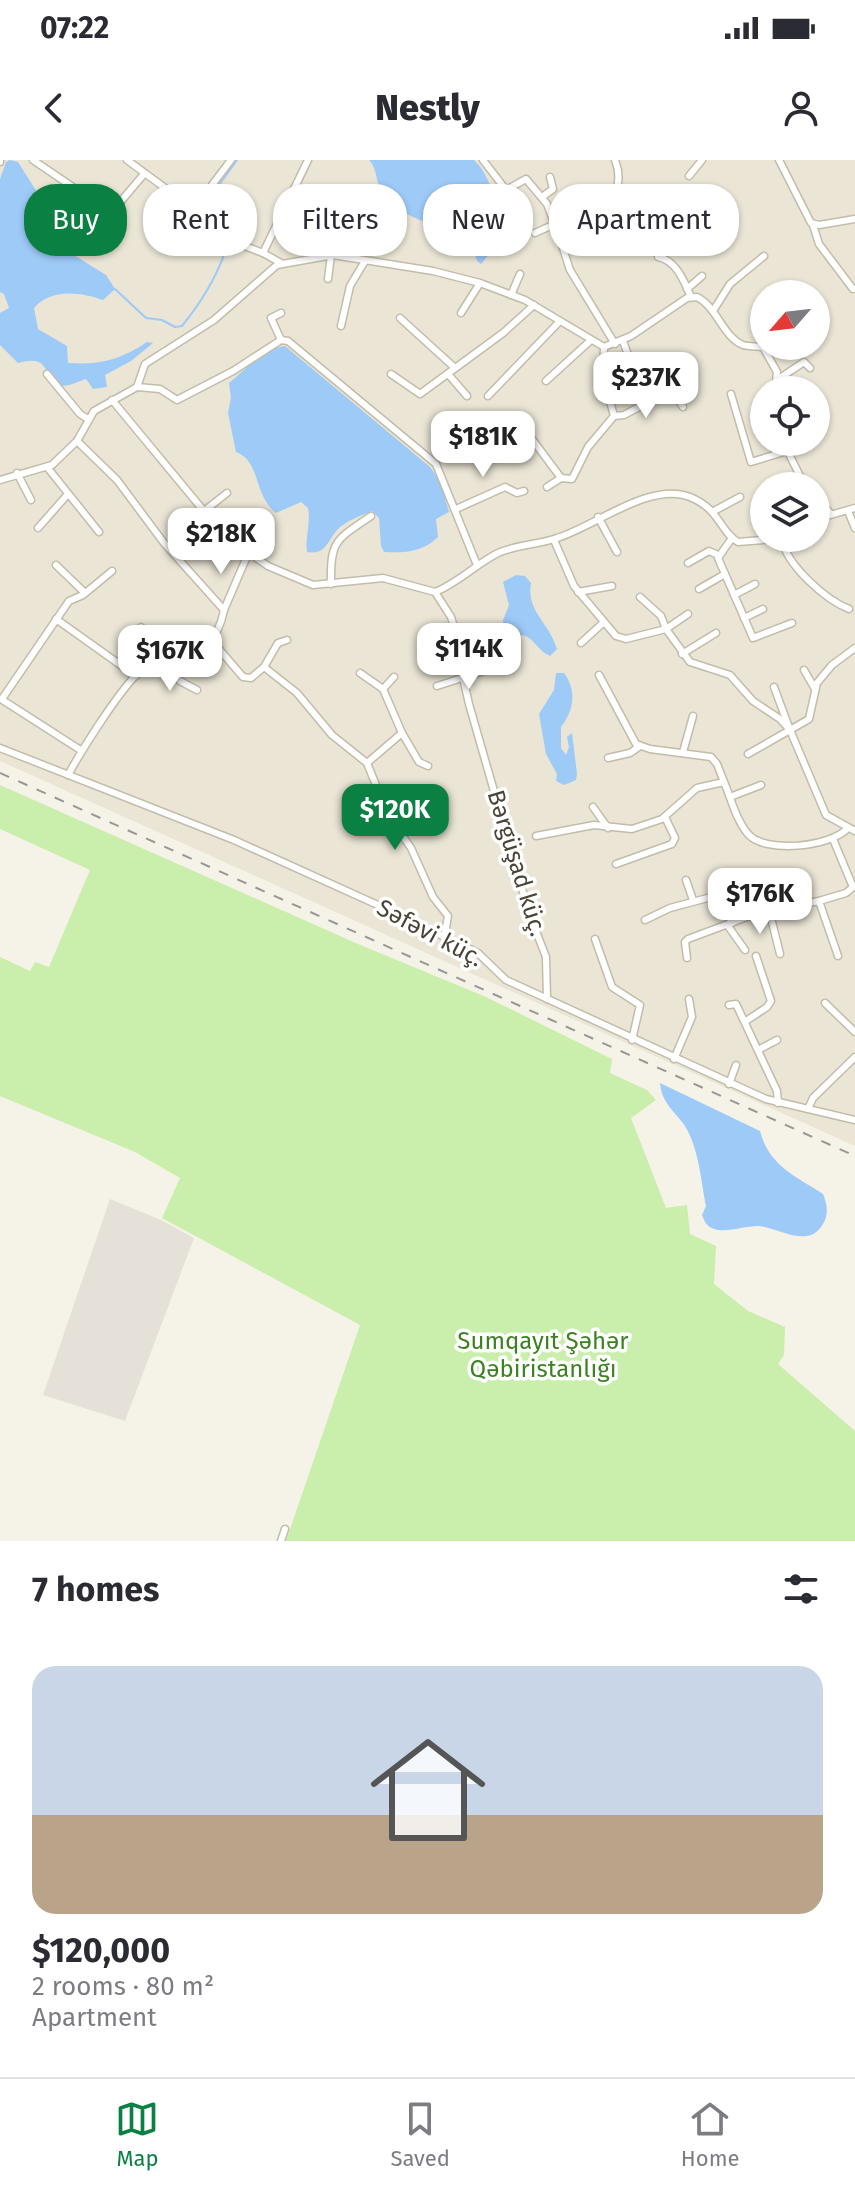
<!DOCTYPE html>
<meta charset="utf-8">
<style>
:root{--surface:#fff;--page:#f2f2f3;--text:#2b2b33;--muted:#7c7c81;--line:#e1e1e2;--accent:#0b8043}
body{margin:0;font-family:"Fira Sans",sans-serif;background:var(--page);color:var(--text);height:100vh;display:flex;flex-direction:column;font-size:30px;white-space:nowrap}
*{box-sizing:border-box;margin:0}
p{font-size:26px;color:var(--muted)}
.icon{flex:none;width:44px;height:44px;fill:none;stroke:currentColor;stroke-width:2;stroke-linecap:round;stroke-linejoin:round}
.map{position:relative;height:1381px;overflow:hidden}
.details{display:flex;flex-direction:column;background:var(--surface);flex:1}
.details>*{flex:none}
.top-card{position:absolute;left:24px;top:24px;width:808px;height:72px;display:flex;gap:16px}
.needle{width:52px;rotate:242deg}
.tools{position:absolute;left:750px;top:120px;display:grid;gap:16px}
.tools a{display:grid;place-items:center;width:80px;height:80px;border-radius:50%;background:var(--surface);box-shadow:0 2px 6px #0004;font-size:40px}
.price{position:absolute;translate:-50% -68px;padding:0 18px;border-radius:16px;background:#fff;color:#222;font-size:26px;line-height:52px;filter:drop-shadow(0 2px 4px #0008)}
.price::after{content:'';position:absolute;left:50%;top:48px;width:24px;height:18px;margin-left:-12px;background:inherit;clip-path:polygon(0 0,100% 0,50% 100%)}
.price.on{background:var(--accent);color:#fff}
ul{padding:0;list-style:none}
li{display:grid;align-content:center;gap:16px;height:424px;padding:0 32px}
li span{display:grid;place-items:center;height:248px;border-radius:24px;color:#555}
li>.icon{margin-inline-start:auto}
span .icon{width:144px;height:144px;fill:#fffc;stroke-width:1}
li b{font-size:34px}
h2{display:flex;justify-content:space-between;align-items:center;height:96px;padding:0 32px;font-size:34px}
.tag{padding:0 28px;border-radius:32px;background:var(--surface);box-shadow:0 2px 6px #0004;font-size:28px;line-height:72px}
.tag.on{background:var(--accent);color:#fff}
.status{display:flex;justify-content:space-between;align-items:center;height:56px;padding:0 40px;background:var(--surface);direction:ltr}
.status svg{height:22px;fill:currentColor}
header{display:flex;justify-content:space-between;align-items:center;height:104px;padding:0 32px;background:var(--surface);font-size:36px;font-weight:800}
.dock{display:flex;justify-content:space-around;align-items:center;height:112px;border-top:2px solid var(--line);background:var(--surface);font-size:22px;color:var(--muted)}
.dock a{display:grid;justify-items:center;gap:4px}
.dock .on{color:var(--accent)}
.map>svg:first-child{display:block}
.residential{fill:#eae5d5;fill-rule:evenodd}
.industrial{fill:#e5e1d9}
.green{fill:#caeeac}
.water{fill:#9ecaf8}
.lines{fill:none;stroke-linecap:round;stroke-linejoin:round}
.stream{stroke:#9ecaf8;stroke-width:2}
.minor-casing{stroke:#c2bca9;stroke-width:9}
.minor{stroke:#fff;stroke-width:6}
.rail{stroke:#979797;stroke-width:2;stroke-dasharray:10 10;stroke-linecap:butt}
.labels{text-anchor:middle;stroke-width:7;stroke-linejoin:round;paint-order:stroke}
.street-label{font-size:24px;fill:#494435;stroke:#fff}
.park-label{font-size:24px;fill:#3d8222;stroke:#fff}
</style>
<div class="status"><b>07:22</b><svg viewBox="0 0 49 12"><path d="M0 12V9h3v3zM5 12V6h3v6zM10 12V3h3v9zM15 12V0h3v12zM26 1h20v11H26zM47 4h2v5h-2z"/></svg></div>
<header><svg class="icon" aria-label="back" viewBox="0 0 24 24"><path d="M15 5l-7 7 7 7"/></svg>Nestly<svg class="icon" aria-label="person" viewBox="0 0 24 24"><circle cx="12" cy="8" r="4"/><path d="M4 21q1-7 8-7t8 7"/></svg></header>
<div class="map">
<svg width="855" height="1381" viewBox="0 0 855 1381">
<rect width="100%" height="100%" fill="#f5f2e7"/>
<path class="residential" d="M0,0H855V986L0,601ZM764,134H816V186H764ZM764,230H816V282H764ZM764,326H816V378H764Z"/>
<polygon class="industrial" points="110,1039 161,1060 194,1078 125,1261 43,1235"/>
<polygon class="green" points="0,625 358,784 486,837 612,899 610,913 647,930 656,940 631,958 666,1048 687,1045 690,1074 716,1086 714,1124 748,1151 785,1167 784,1195 778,1204 855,1271 855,1381 286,1381 360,1165 162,1058 180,1018 135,992 0,936 0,797 30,811 35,802 49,807 90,710 0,669"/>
<g class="water">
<path d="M10,0L18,2L42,40L48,79L106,115L115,129L103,140C81,132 51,128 34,148L38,169L67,186L68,203C100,205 120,200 147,182L153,183L131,201L105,215L107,227L93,229L86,219C79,221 67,228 60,225C40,215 52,194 18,203L0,185V153L9,148L4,134L0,132V19L6,2Z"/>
<path d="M369,0H474C488,13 489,28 499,41C506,49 511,54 516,63L514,74L496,86L481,104L477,101L472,81C444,65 404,62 383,34C375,23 378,9 369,0Z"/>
<path d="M285,186L430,307L440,321L449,352L436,359L438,377C423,392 405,393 384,392L381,386L379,358L372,351C361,356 345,361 337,370C327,382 326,395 307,392C305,376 311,363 308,348L301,342L276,353C253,335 261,301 236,292L228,253L231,238L229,223C245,210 264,188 285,186Z"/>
<path d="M516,415L525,416L531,423C526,451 549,462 557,489L550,496C538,491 535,479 523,475L514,479L504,474L503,460L509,445L503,422Z"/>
<path d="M556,513H564C577,531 574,550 561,567V588L566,595L569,587L567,577L572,573L577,614L576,620L564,625L556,621L557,614L546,594L539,554L554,530Z"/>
<path d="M660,923L760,971C769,1006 795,1016 823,1034C827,1044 829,1054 823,1064C808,1090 779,1067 758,1066C744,1066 727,1073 714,1069C706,1066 705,1062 702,1055L706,1046C701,1021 699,989 685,966C674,950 662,944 660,923Z"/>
</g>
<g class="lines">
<path class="stream" d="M115,129L146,158L162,160L175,167L182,166C199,145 216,118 225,92C230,77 230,63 235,48L222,38L217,28L237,0"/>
<defs>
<g id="minor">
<polyline points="33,0 111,53 144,14"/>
<polyline points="127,0 203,56"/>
<polyline points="483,0 506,30 526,19 547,44 559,76"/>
<path d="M615,0C631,40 589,61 559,76L570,110L615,184"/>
<polyline points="779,0 811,63 819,65 855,59"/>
<polyline points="0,2 0,0"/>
<polyline points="689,16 702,0"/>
<polyline points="212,25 231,0"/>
<polyline points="542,37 553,29 550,17"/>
<polyline points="813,65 819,84 853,129"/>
<polyline points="535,73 555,64"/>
<polyline points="242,85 263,93"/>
<polyline points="340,95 344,68"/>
<path d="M658,97C676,100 684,121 691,137"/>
<polyline points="281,103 263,93 308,0"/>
<polyline points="328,119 331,95"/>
<polyline points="687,129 702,116"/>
<polyline points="511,135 520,114"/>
<polyline points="713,151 730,124 764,96"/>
<polyline points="281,153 271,158 281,180"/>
<polyline points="461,153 480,123"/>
<polyline points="400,158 455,208"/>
<polyline points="341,166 350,126 365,101"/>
<polyline points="623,181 632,206"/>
<polyline points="674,210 664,218 683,247"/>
<polyline points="47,214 80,254 88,259"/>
<polyline points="391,214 420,234 503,173 534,145"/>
<polyline points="448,214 467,236"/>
<polyline points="777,220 804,202 810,208"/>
<polyline points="546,221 591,180"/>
<polyline points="137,227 160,229 177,240 233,211 281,180 288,181 436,304 477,405"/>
<polyline points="731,234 751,302 787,291"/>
<polyline points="488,236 560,161"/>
<path d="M112,240L208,356L235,383L268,406L313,425L383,418L435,432C458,423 476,404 498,393C518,384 538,385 557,378C594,367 650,321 690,337C720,349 720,372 738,382L787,378"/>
<polyline points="614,256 624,255 671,230"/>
<polyline points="512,264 532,279 561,318 572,319 588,287 614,256 603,215 604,187"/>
<polyline points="783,282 805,326"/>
<polyline points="47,307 99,372"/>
<polyline points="17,313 31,340"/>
<path d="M0,320L52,305L77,281L94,251L137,227L145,204L214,160L277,105L333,95L433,111L480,123L525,140L604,187L631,176L687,138L697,137C717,147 723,177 743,185C749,187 757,186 763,187L777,212L775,230"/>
<polyline points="547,327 561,318"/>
<polyline points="816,337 830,353"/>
<polyline points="456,349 505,327 517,333 524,331"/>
<polyline points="204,351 227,333"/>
<polyline points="714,351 740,337"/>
<polyline points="848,351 855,368"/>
<polyline points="598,357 617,392"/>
<polyline points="816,359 855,348"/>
<polyline points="38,368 68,334"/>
<polyline points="732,378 718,398 753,478 792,463"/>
<path d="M782,379C786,405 826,440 849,449"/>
<polyline points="554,380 574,426 616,476 626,479 666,469 690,502 730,515 753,541 780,559 790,570 826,655 855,671"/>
<polyline points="688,403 709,391 718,395"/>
<polyline points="56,405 85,433"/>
<path d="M331,424C330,380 336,380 371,356"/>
<polyline points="699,429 725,414"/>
<polyline points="435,432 451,457 463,496 462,513 469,544 529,753 546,797 547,839"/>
<polyline points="578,432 612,426"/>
<polyline points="734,435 755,424"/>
<polyline points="640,437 661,456 666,469 688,454"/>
<polyline points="224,450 248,394"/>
<polyline points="744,458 763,449"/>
<polyline points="56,459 136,516"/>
<polyline points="141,467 134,487 152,504"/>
<polyline points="213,482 243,517 251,518 264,507 297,533 332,575 367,603 402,573 383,529 394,517"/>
<polyline points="581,483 604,462"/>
<polyline points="682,494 716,473"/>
<polyline points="166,505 180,521 197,530"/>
<polyline points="264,507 278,483 287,480"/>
<polyline points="804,510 815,529"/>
<polyline points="360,513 383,529"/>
<polyline points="599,515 636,584 650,589 711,597 717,604 724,622"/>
<polyline points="437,526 493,508"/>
<polyline points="774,527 790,570 809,559 817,523 832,505 855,488"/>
<polyline points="1,539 82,591"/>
<polyline points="2,539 69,441 83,435 112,411"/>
<polyline points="402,573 419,602 428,606"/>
<polyline points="0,588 234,680 380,746 478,793 506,820 766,939 855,960"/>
<polyline points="683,592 693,556"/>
<polyline points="748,594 790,570"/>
<polyline points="608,598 630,593 640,586"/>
<polyline points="367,603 389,657 411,688 433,737 448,756 444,778"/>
<path d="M68,615C83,588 117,534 138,513C148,504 154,505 166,505C198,504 219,478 224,450L164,383L117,320L77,281"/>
<polyline points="730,637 761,625"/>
<polyline points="593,647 608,668"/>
<path d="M536,676L594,665L632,669L662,659L697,628L724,622C731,638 736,660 748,674C765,694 831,687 848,668"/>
<polyline points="616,704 672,684 675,678 665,657"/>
<polyline points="686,720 693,740"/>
<polyline points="773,723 778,749"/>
<polyline points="819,741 846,733 853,727 833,679"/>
<polyline points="769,750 780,794"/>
<polyline points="645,760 670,748 715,736 722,742 732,763"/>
<polyline points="728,766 745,790"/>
<polyline points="595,779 612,827 640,845 632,880"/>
<polyline points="687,798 685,782 688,779 755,754 819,741 838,796"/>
<polyline points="825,843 855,872"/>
<polyline points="729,845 736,844 777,931 778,943"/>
<polyline points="746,861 767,847 771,841 756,796"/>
<polyline points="758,890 777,880"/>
<polyline points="674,899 692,857 689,839"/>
<polyline points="729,924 736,905"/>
<polyline points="808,949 813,938 855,897"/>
<polyline points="281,1381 285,1369"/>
</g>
</defs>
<use href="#minor" class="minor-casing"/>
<use href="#minor" class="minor"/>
<polyline class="rail" points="0,613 855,996"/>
</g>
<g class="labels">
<g class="street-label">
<text transform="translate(517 703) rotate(73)" y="8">Bərgüşad küç.</text>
<text transform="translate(430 773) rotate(28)" y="8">Səfəvi küç.</text>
</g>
<g class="park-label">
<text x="543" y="1189">Sumqayıt Şəhər<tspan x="543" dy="28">Qəbiristanlığı</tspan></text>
</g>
</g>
</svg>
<div class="tools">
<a><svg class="needle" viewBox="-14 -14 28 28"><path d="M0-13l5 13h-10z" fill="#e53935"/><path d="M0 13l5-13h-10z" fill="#7c7c81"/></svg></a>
<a><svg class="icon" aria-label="locate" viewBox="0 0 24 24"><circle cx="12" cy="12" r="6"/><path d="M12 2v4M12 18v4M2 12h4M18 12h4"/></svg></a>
<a><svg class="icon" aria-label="layers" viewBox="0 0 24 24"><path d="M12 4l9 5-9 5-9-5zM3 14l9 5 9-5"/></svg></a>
</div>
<b class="price" style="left:646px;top:260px">$237K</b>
<b class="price" style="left:483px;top:319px">$181K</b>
<b class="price" style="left:221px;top:416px">$218K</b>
<b class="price" style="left:469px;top:531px">$114K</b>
<b class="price" style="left:170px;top:533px">$167K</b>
<b class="price on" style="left:395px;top:692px">$120K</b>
<b class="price" style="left:760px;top:776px">$176K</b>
<div class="top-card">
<a class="tag on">Buy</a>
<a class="tag">Rent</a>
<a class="tag">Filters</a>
<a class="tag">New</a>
<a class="tag">Apartment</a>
</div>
</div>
<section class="details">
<h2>7 homes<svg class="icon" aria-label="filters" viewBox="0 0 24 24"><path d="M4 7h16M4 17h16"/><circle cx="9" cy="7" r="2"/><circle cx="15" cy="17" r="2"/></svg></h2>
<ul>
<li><span style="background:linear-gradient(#c9d6e8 60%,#b9a48a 0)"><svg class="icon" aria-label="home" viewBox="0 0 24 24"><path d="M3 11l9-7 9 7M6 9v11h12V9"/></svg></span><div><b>$120,000</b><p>2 rooms · 80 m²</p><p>Apartment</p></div></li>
</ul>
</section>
<nav class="dock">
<a class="on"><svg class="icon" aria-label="map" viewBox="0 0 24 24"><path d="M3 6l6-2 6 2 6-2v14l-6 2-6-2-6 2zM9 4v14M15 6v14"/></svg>Map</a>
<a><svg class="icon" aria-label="saved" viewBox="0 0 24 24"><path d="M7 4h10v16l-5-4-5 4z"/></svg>Saved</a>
<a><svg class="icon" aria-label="home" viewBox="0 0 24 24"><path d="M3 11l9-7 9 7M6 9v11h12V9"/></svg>Home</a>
</nav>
